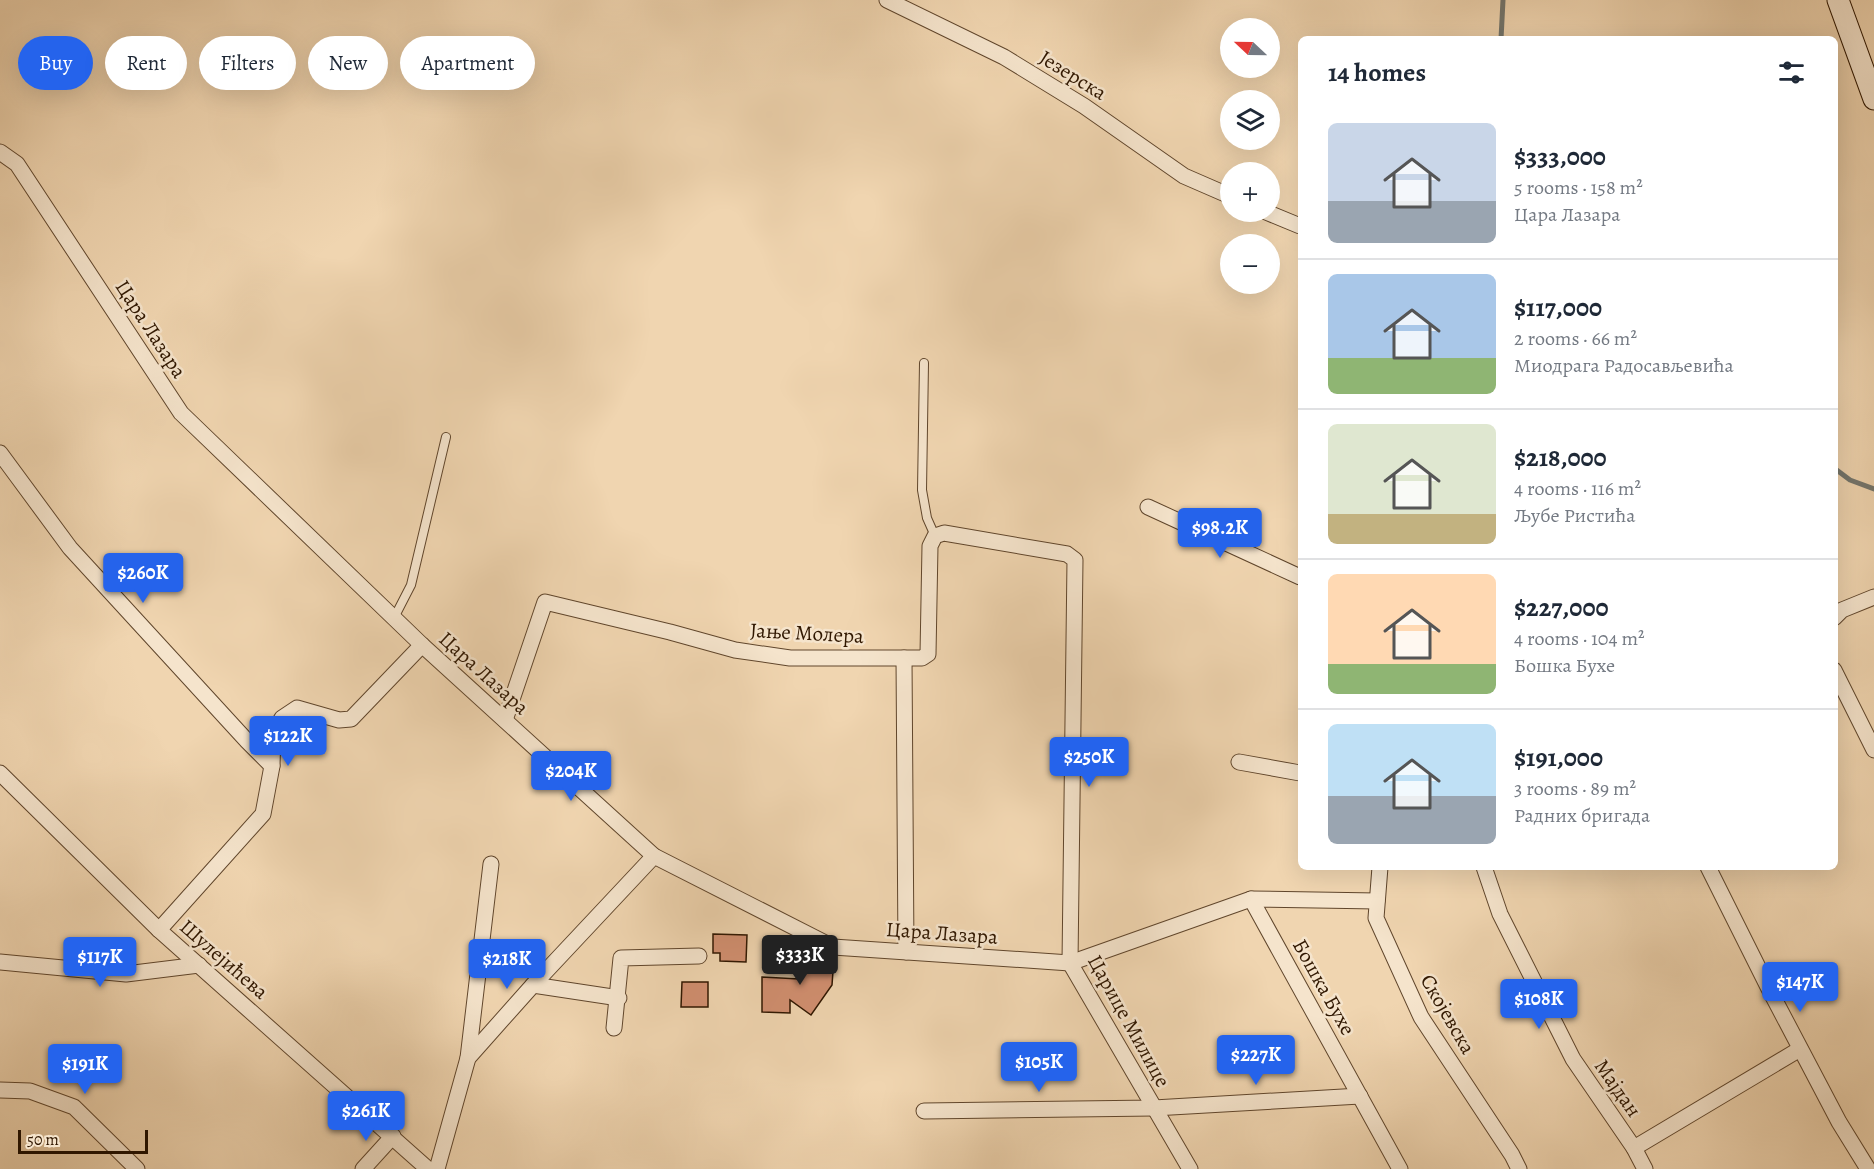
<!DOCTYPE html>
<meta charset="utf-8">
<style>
:root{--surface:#fff;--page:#f2f2f3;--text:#1f2937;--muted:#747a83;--line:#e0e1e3;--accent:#2563eb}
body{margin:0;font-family:Alegreya,serif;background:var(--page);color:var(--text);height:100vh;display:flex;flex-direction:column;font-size:22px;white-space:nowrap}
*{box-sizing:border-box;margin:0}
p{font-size:20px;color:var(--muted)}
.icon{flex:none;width:33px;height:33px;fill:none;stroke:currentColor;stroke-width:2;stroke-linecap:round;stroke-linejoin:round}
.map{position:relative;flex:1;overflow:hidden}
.panel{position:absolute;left:1298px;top:36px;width:540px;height:834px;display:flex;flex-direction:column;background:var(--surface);border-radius:9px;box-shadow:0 6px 24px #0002}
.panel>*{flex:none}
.top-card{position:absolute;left:18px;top:36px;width:570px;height:54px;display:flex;gap:12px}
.needle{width:39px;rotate:292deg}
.controls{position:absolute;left:1220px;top:18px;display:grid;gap:12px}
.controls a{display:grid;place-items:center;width:60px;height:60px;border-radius:50%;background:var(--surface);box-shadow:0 6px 24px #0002;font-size:30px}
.scale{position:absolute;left:18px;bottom:15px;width:130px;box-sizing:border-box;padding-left:6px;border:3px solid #301700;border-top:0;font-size:16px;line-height:21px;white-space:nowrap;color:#301700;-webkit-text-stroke:4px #f5e4cc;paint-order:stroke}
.price{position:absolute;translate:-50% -51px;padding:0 14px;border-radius:6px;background:var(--accent);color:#fff;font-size:20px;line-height:39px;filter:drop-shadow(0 2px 3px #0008)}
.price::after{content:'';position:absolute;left:50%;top:36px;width:18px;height:14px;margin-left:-9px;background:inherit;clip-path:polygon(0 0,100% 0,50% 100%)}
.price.selected{background:#222;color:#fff}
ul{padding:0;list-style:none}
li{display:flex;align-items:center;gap:18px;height:150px;padding:0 30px}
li+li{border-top:2px solid var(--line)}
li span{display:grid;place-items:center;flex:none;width:168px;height:120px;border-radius:9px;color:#555}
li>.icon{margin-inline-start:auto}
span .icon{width:72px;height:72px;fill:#fffc;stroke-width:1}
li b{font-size:26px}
h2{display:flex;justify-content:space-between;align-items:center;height:72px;padding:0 30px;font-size:26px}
.tag{padding:0 21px;border-radius:27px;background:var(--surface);box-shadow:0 6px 24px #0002;font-size:21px;line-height:54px}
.tag.selected{background:var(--accent);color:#fff}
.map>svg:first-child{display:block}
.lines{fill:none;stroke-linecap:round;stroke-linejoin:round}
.stream{stroke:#73766e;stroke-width:5}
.building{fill:#d18f70;stroke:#301700;stroke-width:1.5}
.lane-casing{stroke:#60462c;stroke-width:10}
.street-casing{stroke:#60462c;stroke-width:17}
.secondary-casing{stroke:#301700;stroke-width:23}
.lane{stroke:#f5e4cc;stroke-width:8}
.street{stroke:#f5e4cc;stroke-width:15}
.secondary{stroke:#f5e4cc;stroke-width:21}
.labels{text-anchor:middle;stroke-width:5;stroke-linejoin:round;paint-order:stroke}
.street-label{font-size:21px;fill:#301700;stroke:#f5e4cc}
</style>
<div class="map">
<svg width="1874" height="1169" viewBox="0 0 1874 1169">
<rect width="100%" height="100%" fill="#f0d5b0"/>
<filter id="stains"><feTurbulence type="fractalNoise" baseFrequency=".00333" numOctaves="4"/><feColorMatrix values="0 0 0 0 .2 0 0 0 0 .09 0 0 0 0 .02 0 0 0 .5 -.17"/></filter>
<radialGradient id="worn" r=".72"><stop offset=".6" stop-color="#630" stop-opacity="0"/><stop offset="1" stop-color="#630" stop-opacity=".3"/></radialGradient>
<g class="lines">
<g class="stream">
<polyline points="1501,39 1503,0"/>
<polyline points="1834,468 1850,480 1874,489"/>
</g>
</g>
<g class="building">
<polygon points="713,934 747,935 746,962 720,961 720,953 713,953"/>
<polygon points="800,953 825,954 834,957 832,985 811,1015 790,1000 790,1013 762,1012 762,977 799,979"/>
<polygon points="682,982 708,982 708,1007 681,1007"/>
</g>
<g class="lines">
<defs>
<g id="lane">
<polyline points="924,363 922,490 927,518 935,536"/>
<polyline points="394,618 411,585 446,437"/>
</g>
<g id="street">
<polyline points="887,0 1004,57 1084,106 1184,176 1230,196"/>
<polyline points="0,152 17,164 181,413 422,645 654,856 833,947 1070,963 1251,899 1377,901"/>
<polyline points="1266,212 1300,226"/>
<polyline points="0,453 70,548 247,741 272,766"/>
<polyline points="1148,507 1300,577"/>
<polyline points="1834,618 1842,610 1874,597"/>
<polyline points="904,658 922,658 928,654 930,546 935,536 944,533 1067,554 1075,560 1070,963 1190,1169"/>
<polyline points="1834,670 1874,750"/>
<polyline points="505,720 545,602 670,632 735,650 790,658 904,658 906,952"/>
<polyline points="1239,762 1300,773"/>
<polyline points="0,773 159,930 428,1169"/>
<polyline points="1380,867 1376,918 1421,1017 1512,1155 1519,1169"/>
<polyline points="1484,867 1500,914 1573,1059 1634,1148 1645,1169"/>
<polyline points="1708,867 1768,987 1839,1122 1868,1169"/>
<polyline points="1251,899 1400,1169"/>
<polyline points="159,930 263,814 272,766 273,733 282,718 297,708 339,720 351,719 422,645"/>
<polyline points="0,962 126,974 199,965"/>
<polyline points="533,985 619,998"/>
<polyline points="614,1028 621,958 699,956"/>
<polyline points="468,1058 491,864"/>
<polyline points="0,1090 30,1091 74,1107 137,1169"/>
<polyline points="924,1111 1154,1108 1360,1096"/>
<polyline points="1634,1148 1800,1049"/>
<polyline points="363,1169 393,1136"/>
<polyline points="437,1169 468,1058 533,985 654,856"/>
</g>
<polyline id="secondary" points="1838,0 1874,99"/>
</defs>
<use href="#lane" class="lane-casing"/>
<use href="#street" class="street-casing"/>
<use href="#secondary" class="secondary-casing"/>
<use href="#lane" class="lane"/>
<use href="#street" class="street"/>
<use href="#secondary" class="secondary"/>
</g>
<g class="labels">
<g class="street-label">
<text transform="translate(1073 75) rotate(32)" y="7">Језерска</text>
<text transform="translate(151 329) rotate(57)" y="7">Цара Лазара</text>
<text transform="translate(807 633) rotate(3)" y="7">Јање Молера</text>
<text transform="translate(484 673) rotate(42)" y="7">Цара Лазара</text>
<text transform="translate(942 933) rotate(4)" y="7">Цара Лазара</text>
<text transform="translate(224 959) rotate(41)" y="7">Шулејићева</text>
<text transform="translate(1324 987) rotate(61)" y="7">Бошка Бухе</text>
<text transform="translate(1448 1014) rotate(60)" y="7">Скојевска</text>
<text transform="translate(1129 1021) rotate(61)" y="7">Царице Милице</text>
<text transform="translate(1618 1088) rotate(55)" y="7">Мајдан</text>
</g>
</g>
<rect width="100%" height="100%" filter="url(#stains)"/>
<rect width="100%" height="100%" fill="url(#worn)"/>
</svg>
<div class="controls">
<a><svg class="needle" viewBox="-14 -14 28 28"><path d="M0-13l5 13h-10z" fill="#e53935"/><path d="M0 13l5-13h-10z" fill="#747a83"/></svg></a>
<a><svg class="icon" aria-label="layers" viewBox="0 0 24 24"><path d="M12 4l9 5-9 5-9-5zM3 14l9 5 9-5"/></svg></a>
<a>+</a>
<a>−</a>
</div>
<div class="scale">50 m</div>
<b class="price" style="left:1220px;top:559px">$98.2K</b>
<b class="price" style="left:143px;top:604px">$260K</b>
<b class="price" style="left:288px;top:767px">$122K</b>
<b class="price" style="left:1089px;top:788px">$250K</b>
<b class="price" style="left:571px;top:802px">$204K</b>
<b class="price selected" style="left:800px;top:986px">$333K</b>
<b class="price" style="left:100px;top:988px">$117K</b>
<b class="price" style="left:507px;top:990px">$218K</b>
<b class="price" style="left:1800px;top:1013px">$147K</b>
<b class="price" style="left:1539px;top:1030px">$108K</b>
<b class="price" style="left:1256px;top:1086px">$227K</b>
<b class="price" style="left:1039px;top:1093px">$105K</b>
<b class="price" style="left:85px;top:1095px">$191K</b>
<b class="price" style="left:366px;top:1142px">$261K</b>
<div class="top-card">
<a class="tag selected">Buy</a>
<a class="tag">Rent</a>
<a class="tag">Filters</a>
<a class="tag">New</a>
<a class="tag">Apartment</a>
</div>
<section class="panel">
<h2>14 homes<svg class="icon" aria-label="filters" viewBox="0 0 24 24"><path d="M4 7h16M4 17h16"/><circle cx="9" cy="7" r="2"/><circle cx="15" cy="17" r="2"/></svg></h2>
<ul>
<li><span style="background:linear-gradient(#c9d6e8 65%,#9aa5b1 0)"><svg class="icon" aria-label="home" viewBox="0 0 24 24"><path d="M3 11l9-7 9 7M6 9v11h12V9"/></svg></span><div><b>$333,000</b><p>5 rooms · 158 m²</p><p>Цара Лазара</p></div></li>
<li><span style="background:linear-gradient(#a9c7e8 70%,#8fb573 0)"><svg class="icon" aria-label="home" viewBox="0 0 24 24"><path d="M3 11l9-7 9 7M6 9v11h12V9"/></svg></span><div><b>$117,000</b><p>2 rooms · 66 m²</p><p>Миодрага Радосављевића</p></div></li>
<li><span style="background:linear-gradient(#dfe7d0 75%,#c2b280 0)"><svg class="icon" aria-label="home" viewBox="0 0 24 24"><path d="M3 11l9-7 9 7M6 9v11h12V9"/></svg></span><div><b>$218,000</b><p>4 rooms · 116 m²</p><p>Љубе Ристића</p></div></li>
<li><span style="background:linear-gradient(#ffd9b3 75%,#8fb573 0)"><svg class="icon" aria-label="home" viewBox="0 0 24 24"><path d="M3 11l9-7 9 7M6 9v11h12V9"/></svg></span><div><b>$227,000</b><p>4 rooms · 104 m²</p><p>Бошка Бухе</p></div></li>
<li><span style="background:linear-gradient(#bfe0f5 60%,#9aa5b1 0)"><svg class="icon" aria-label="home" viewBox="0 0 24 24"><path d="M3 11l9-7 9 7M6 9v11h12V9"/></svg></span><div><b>$191,000</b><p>3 rooms · 89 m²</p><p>Радних бригада</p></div></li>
</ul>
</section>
</div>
